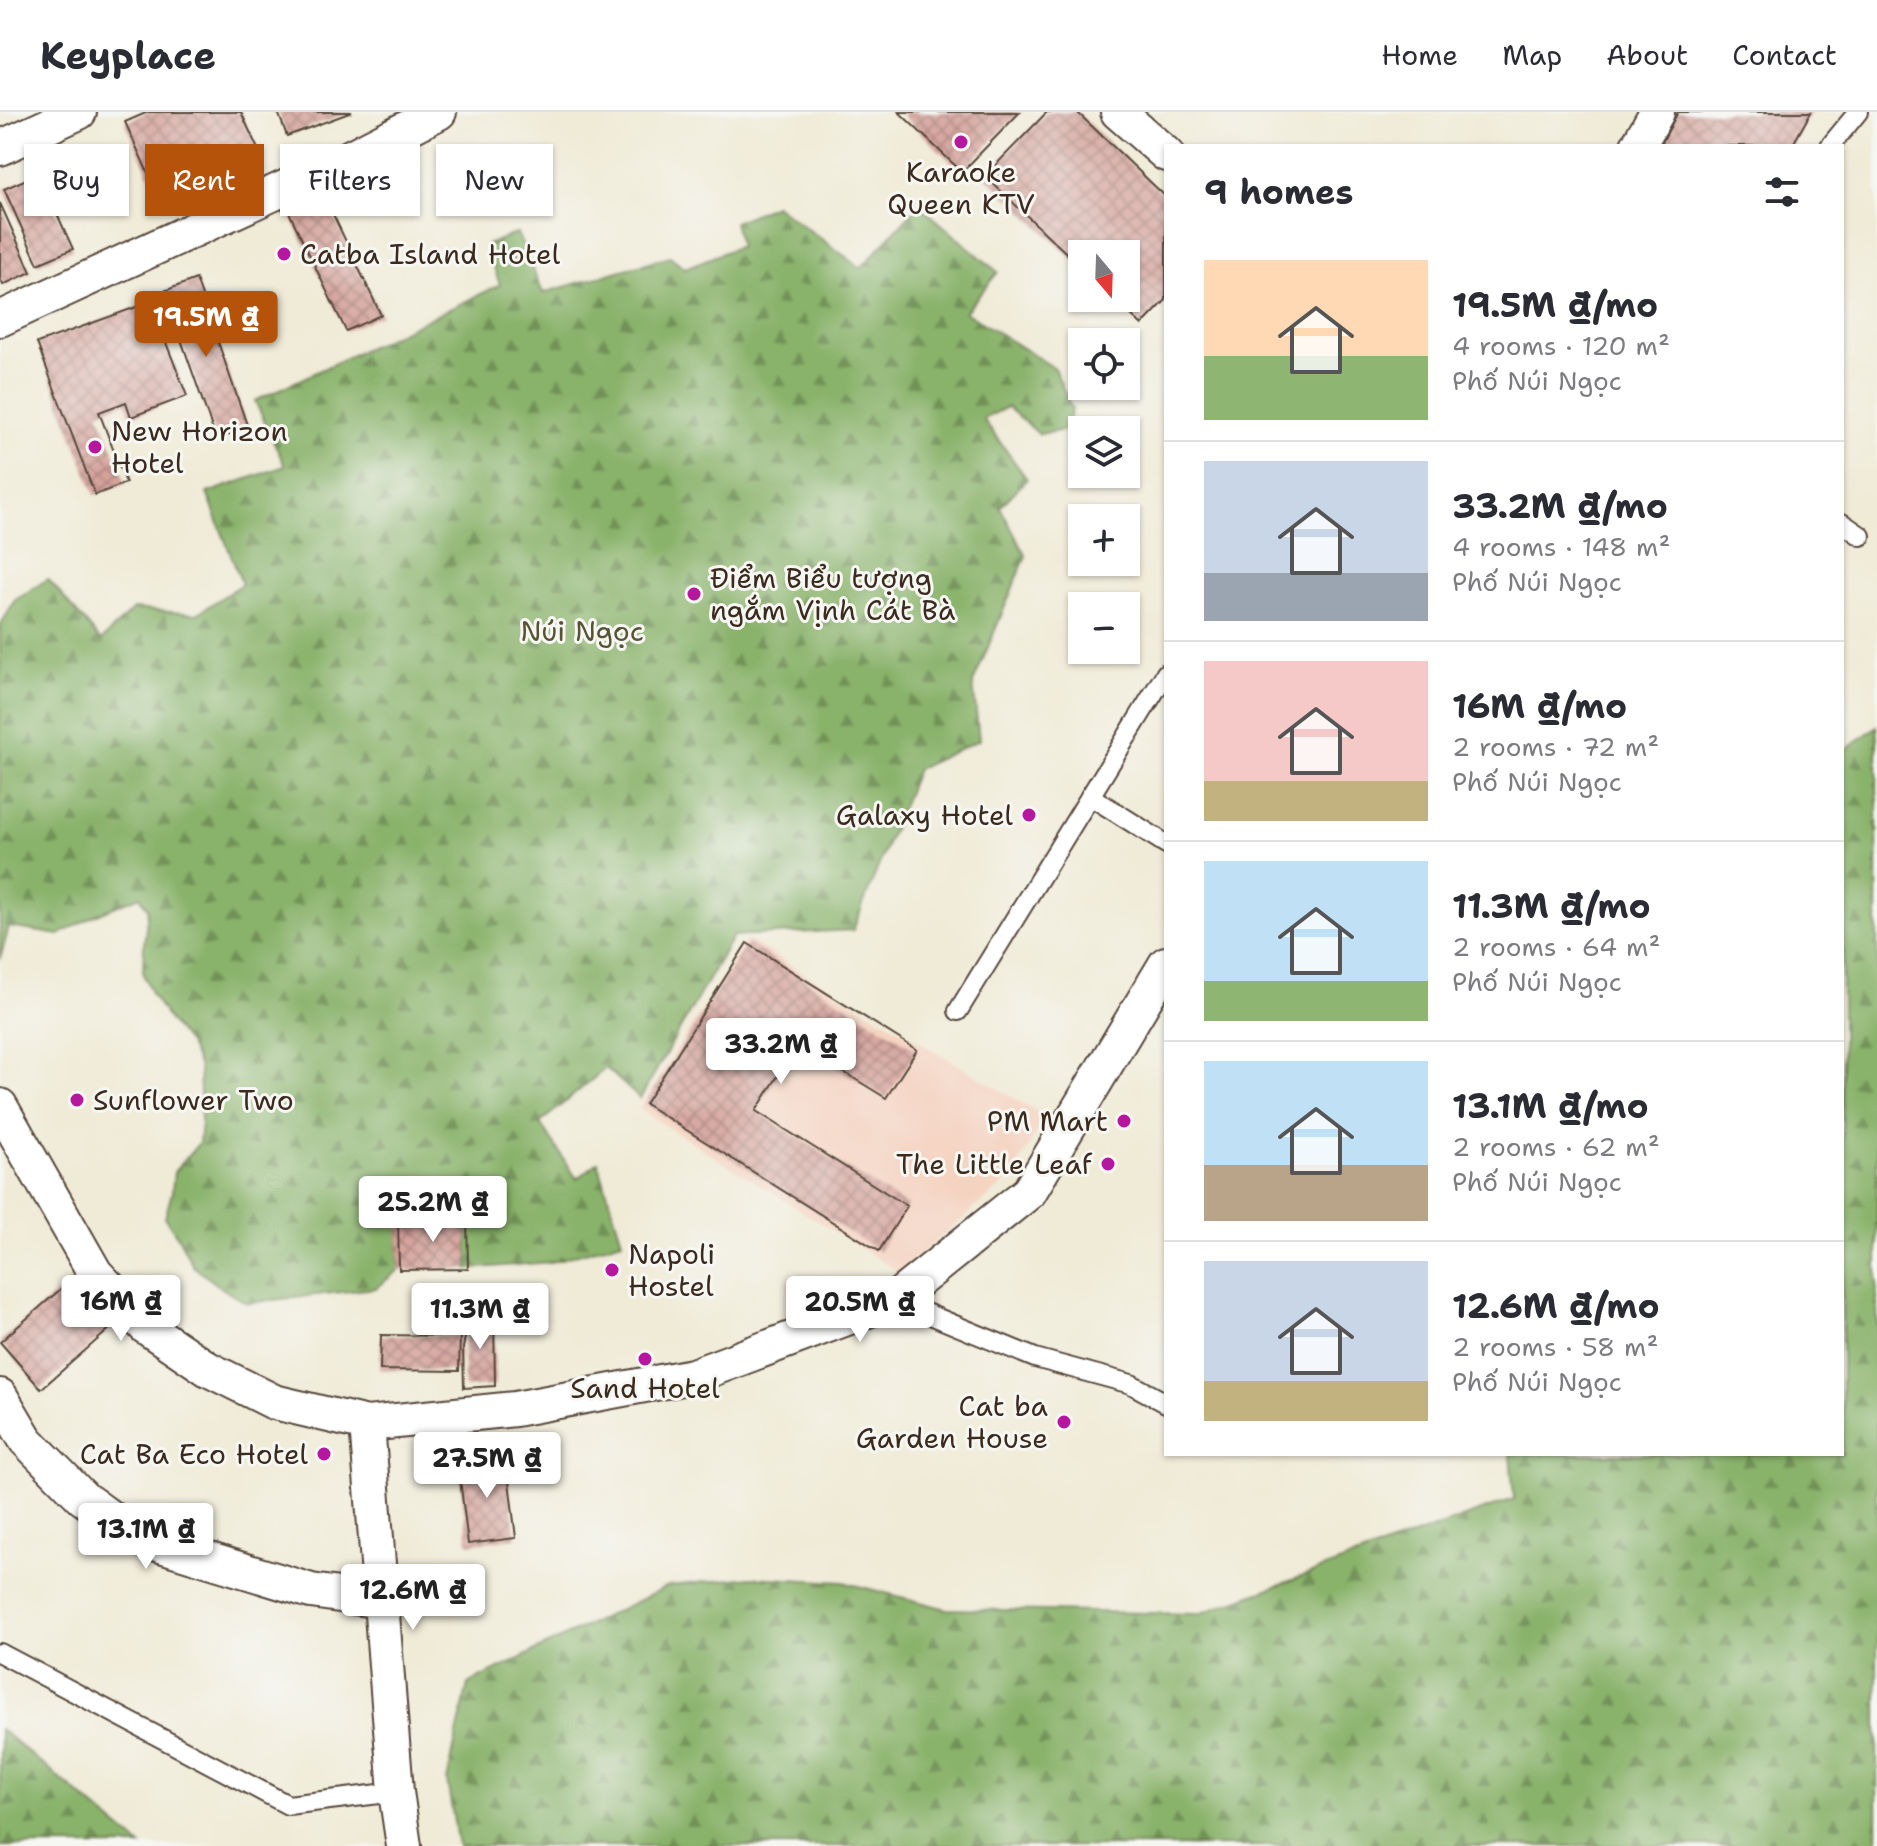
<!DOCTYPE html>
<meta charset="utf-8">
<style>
:root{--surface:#fff;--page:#f7f7f7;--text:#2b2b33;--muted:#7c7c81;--line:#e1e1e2;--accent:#b45309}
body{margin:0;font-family:"Shantell Sans",sans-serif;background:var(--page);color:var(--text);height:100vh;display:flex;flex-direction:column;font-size:30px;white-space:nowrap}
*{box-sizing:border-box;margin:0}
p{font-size:26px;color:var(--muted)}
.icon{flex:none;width:44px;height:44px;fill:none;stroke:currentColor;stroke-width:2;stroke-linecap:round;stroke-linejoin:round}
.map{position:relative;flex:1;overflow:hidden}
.side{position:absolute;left:1164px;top:32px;width:680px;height:1312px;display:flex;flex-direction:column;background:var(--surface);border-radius:0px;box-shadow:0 2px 6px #0004}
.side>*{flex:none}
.top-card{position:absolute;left:24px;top:32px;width:760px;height:72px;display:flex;gap:16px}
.needle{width:52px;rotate:161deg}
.buttons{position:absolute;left:1068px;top:128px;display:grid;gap:16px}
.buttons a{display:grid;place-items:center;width:72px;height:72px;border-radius:0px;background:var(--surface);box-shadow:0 2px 6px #0004;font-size:40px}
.price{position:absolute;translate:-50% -68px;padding:0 18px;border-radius:8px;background:#fff;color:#222;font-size:26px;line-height:52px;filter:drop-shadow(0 2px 4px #0008)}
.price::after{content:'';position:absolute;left:50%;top:48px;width:24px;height:18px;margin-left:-12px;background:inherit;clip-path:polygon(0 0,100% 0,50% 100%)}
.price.current{background:var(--accent);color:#fff}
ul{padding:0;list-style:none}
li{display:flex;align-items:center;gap:24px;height:200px;padding:0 40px}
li+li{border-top:2px solid var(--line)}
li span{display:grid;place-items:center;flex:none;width:224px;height:160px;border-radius:0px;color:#555}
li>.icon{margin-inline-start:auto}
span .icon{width:96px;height:96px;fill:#fffc;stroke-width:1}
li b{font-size:34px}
h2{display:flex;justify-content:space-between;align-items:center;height:96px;padding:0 40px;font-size:34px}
.pill{padding:0 28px;border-radius:0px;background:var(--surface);box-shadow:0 2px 6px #0004;font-size:28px;line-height:72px}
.pill.current{background:var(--accent);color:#fff}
header{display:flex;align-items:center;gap:48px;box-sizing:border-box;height:112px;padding:0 40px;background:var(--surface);border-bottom:2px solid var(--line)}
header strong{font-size:38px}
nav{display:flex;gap:44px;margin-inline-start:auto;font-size:28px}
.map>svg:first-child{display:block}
.built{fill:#f5d3c1}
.forest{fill:url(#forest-firs);stroke:#626e44;stroke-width:2}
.building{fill:url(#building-cross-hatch)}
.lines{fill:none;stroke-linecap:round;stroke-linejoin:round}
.service-casing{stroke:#56473a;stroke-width:22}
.minor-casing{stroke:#56473a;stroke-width:38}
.service{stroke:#fff;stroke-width:18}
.minor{stroke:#fff;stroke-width:34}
.poi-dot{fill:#b5179e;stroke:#f6f6f2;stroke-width:3}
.labels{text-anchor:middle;stroke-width:6;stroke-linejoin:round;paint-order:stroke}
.poi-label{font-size:28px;fill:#3b2a1e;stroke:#f6f6f2;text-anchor:start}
.park-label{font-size:28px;fill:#575435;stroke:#f6f6f2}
</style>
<header>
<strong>Keyplace</strong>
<nav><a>Home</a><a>Map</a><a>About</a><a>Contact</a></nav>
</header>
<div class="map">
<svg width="1877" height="1734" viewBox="0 0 1877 1734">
<defs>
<pattern id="forest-firs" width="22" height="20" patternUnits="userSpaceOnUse" patternTransform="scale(2)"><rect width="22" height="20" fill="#89b26a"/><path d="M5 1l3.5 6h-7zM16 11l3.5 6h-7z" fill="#719157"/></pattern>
<pattern id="building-cross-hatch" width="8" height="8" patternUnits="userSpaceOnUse" patternTransform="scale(2)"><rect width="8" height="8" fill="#d5a39c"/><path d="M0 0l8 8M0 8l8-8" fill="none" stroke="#ae857f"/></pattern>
</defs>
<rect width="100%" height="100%" fill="#f6f6f2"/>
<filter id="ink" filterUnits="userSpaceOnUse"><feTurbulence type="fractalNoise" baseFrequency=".0125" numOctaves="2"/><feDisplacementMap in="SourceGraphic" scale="16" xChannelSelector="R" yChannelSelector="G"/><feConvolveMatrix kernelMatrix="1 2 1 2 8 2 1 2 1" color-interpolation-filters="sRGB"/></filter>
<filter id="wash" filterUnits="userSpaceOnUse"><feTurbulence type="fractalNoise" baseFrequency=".006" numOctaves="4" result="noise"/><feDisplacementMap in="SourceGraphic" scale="32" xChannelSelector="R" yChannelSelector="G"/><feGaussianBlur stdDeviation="1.8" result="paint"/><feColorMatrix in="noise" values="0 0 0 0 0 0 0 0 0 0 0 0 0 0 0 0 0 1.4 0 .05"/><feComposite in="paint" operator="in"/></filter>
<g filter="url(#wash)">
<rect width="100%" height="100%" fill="#f0ebd7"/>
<polygon class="built" points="747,827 1046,1005 1010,1067 899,1160 639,997"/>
<g class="forest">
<polygon points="775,93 861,156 919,93 998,160 965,200 1054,256 1072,297 1066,318 1039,322 1007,295 983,307 1027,367 1000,395 1026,444 973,571 979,628 917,657 853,818 733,824 640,987 606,956 540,1011 577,1067 598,1050 622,1129 551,1150 468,1157 467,1106 399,1107 399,1158 376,1176 247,1191 220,1175 193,1154 178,1125 165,1106 172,1080 174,1060 199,1031 201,1010 199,955 189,933 170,910 152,883 143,862 144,833 148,797 140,784 95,803 59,823 9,815 0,847 0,514 15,488 48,467 101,529 133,497 197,502 242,472 207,381 285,354 255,289 500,173 486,133 517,121 543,181 670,144 685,156 740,134 734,110"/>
<polygon points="1877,614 1877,1734 458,1734 447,1669 468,1572 668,1474 751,1465 843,1470 947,1497 1199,1502 1514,1387 1510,1342 1842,1342 1842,641"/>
<polygon points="0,1617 141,1734 0,1734"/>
</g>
<g id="blocks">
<g class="building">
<polygon points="148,0 241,0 262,46 162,92 125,10"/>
<polygon points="278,0 352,0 287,24"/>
<polygon points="899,0 1020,0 962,60"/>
<polygon points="1047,0 1077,0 1166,85 1166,188 1142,213 1113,186 1126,186 1126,142 1082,142 1082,156 985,64"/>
<polygon points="1678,0 1811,0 1792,34 1660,34"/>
<polygon points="85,35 93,52 72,61 81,81 53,93 73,137 38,152 4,77 67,49 64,44"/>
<polygon points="320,75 381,203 346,219 285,92"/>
<polygon points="0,91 31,160 3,173 0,166"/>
<polygon points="196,167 248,316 216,327 164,179"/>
<polygon points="150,190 187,284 131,305 126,290 99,300 126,371 95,383 37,231"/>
<polygon points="747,831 917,938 886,986 798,932 756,999 907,1094 879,1139 645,992"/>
<polygon points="467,1106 468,1157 399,1158 398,1107"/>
<polygon points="71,1168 112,1215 41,1277 0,1230"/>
<polygon points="470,1199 494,1200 495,1274 464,1276 463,1236"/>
<polygon points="381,1223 460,1224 459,1259 380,1258"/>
<polygon points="506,1345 516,1426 468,1432 458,1351"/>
</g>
</g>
</g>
<g filter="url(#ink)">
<use href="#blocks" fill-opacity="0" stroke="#56473a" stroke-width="2"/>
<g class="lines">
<defs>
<g id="service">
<polyline points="1830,34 1858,0"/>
<polyline points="1842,411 1861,424"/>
<polyline points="1090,684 1166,732"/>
<polyline points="958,899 1166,561"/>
<polyline points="894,1188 1035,1246 1131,1272 1166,1291"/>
<polyline points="0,1541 288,1693 396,1680"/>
</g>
<g id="minor">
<polyline points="1118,0 1166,42"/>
<polyline points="1638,34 1657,0"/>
<polyline points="0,36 79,0"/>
<polyline points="0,207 341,50 439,0"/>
<polyline points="0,994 95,1161 146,1215 208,1257 274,1290 367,1312 515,1297 693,1264 894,1188 1029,1080 1166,852"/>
<polyline points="0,1284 26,1328 83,1386 138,1426 311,1479 382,1489"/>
<polyline points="367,1312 396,1680 404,1734"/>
</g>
</defs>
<use href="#service" class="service-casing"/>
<use href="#minor" class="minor-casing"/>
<use href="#service" class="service"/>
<use href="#minor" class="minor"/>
</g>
</g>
<g class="poi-dot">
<circle cx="961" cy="30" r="8"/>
<circle cx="284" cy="142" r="8"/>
<circle cx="95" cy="335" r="8"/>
<circle cx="694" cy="482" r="8"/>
<circle cx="1029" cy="703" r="8"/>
<circle cx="77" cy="988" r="8"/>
<circle cx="1124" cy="1009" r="8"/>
<circle cx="1108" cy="1052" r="8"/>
<circle cx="612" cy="1158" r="8"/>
<circle cx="645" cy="1247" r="8"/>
<circle cx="1064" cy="1310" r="8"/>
<circle cx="324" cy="1342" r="8"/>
</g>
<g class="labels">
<g class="poi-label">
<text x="961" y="70" text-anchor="middle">Karaoke<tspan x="961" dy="32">Queen KTV</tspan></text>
<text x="300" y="152">Catba Island Hotel</text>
<text x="111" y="329">New Horizon<tspan x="111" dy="32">Hotel</tspan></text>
<text x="710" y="476">Điểm Biểu tượng<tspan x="710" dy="32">ngắm Vịnh Cát Bà</tspan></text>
<text x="1013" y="713" text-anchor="end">Galaxy Hotel</text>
<text x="93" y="998">Sunflower Two</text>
<text x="1108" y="1019" text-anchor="end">PM Mart</text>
<text x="1092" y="1062" text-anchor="end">The Little Leaf</text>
<text x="628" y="1152">Napoli<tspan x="628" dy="32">Hostel</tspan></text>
<text x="645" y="1286" text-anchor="middle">Sand Hotel</text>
<text x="1048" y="1304" text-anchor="end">Cat ba<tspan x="1048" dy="32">Garden House</tspan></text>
<text x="308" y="1352" text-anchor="end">Cat Ba Eco Hotel</text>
</g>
<g class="park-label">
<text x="582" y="529">Núi Ngọc</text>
</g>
</g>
</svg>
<div class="buttons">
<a><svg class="needle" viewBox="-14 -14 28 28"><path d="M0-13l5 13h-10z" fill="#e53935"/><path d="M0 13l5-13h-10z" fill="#7c7c81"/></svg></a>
<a><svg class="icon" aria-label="locate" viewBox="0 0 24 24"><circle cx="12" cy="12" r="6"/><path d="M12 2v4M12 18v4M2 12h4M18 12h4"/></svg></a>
<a><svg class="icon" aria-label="layers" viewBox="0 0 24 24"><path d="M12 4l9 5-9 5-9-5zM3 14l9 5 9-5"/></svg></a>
<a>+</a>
<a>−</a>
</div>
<b class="price current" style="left:206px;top:247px">19.5M ₫</b>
<b class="price" style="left:781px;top:974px">33.2M ₫</b>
<b class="price" style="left:433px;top:1132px">25.2M ₫</b>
<b class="price" style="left:121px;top:1231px">16M ₫</b>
<b class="price" style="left:860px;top:1232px">20.5M ₫</b>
<b class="price" style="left:480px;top:1239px">11.3M ₫</b>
<b class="price" style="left:487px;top:1388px">27.5M ₫</b>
<b class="price" style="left:146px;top:1459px">13.1M ₫</b>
<b class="price" style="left:413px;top:1520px">12.6M ₫</b>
<div class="top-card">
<a class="pill">Buy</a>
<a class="pill current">Rent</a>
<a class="pill">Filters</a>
<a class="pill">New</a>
</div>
<section class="side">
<h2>9 homes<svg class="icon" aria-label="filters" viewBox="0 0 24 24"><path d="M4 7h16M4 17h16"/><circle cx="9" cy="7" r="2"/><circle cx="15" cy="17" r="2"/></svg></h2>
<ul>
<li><span style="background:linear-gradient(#ffd9b3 60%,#8fb573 0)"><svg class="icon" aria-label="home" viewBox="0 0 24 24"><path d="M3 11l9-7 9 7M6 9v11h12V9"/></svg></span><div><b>19.5M ₫/mo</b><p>4 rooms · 120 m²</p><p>Phố Núi Ngọc</p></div></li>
<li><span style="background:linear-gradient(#c9d6e8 70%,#9aa5b1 0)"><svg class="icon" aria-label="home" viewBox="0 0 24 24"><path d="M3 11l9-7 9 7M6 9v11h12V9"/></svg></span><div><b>33.2M ₫/mo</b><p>4 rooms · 148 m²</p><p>Phố Núi Ngọc</p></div></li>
<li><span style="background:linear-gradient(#f6c9c9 75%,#c2b280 0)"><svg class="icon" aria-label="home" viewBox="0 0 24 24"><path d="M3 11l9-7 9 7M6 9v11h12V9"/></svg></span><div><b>16M ₫/mo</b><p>2 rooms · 72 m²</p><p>Phố Núi Ngọc</p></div></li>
<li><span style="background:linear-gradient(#bfe0f5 75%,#8fb573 0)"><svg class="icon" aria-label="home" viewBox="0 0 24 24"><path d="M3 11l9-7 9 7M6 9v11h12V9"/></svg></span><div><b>11.3M ₫/mo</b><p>2 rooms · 64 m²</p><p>Phố Núi Ngọc</p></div></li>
<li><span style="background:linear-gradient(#bfe0f5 65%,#b9a48a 0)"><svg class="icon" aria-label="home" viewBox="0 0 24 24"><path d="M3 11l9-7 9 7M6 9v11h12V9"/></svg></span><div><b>13.1M ₫/mo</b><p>2 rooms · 62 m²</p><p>Phố Núi Ngọc</p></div></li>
<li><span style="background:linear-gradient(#c9d6e8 75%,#c2b280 0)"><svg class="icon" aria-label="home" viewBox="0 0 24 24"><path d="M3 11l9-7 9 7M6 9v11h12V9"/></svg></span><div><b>12.6M ₫/mo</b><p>2 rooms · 58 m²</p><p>Phố Núi Ngọc</p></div></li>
</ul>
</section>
</div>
